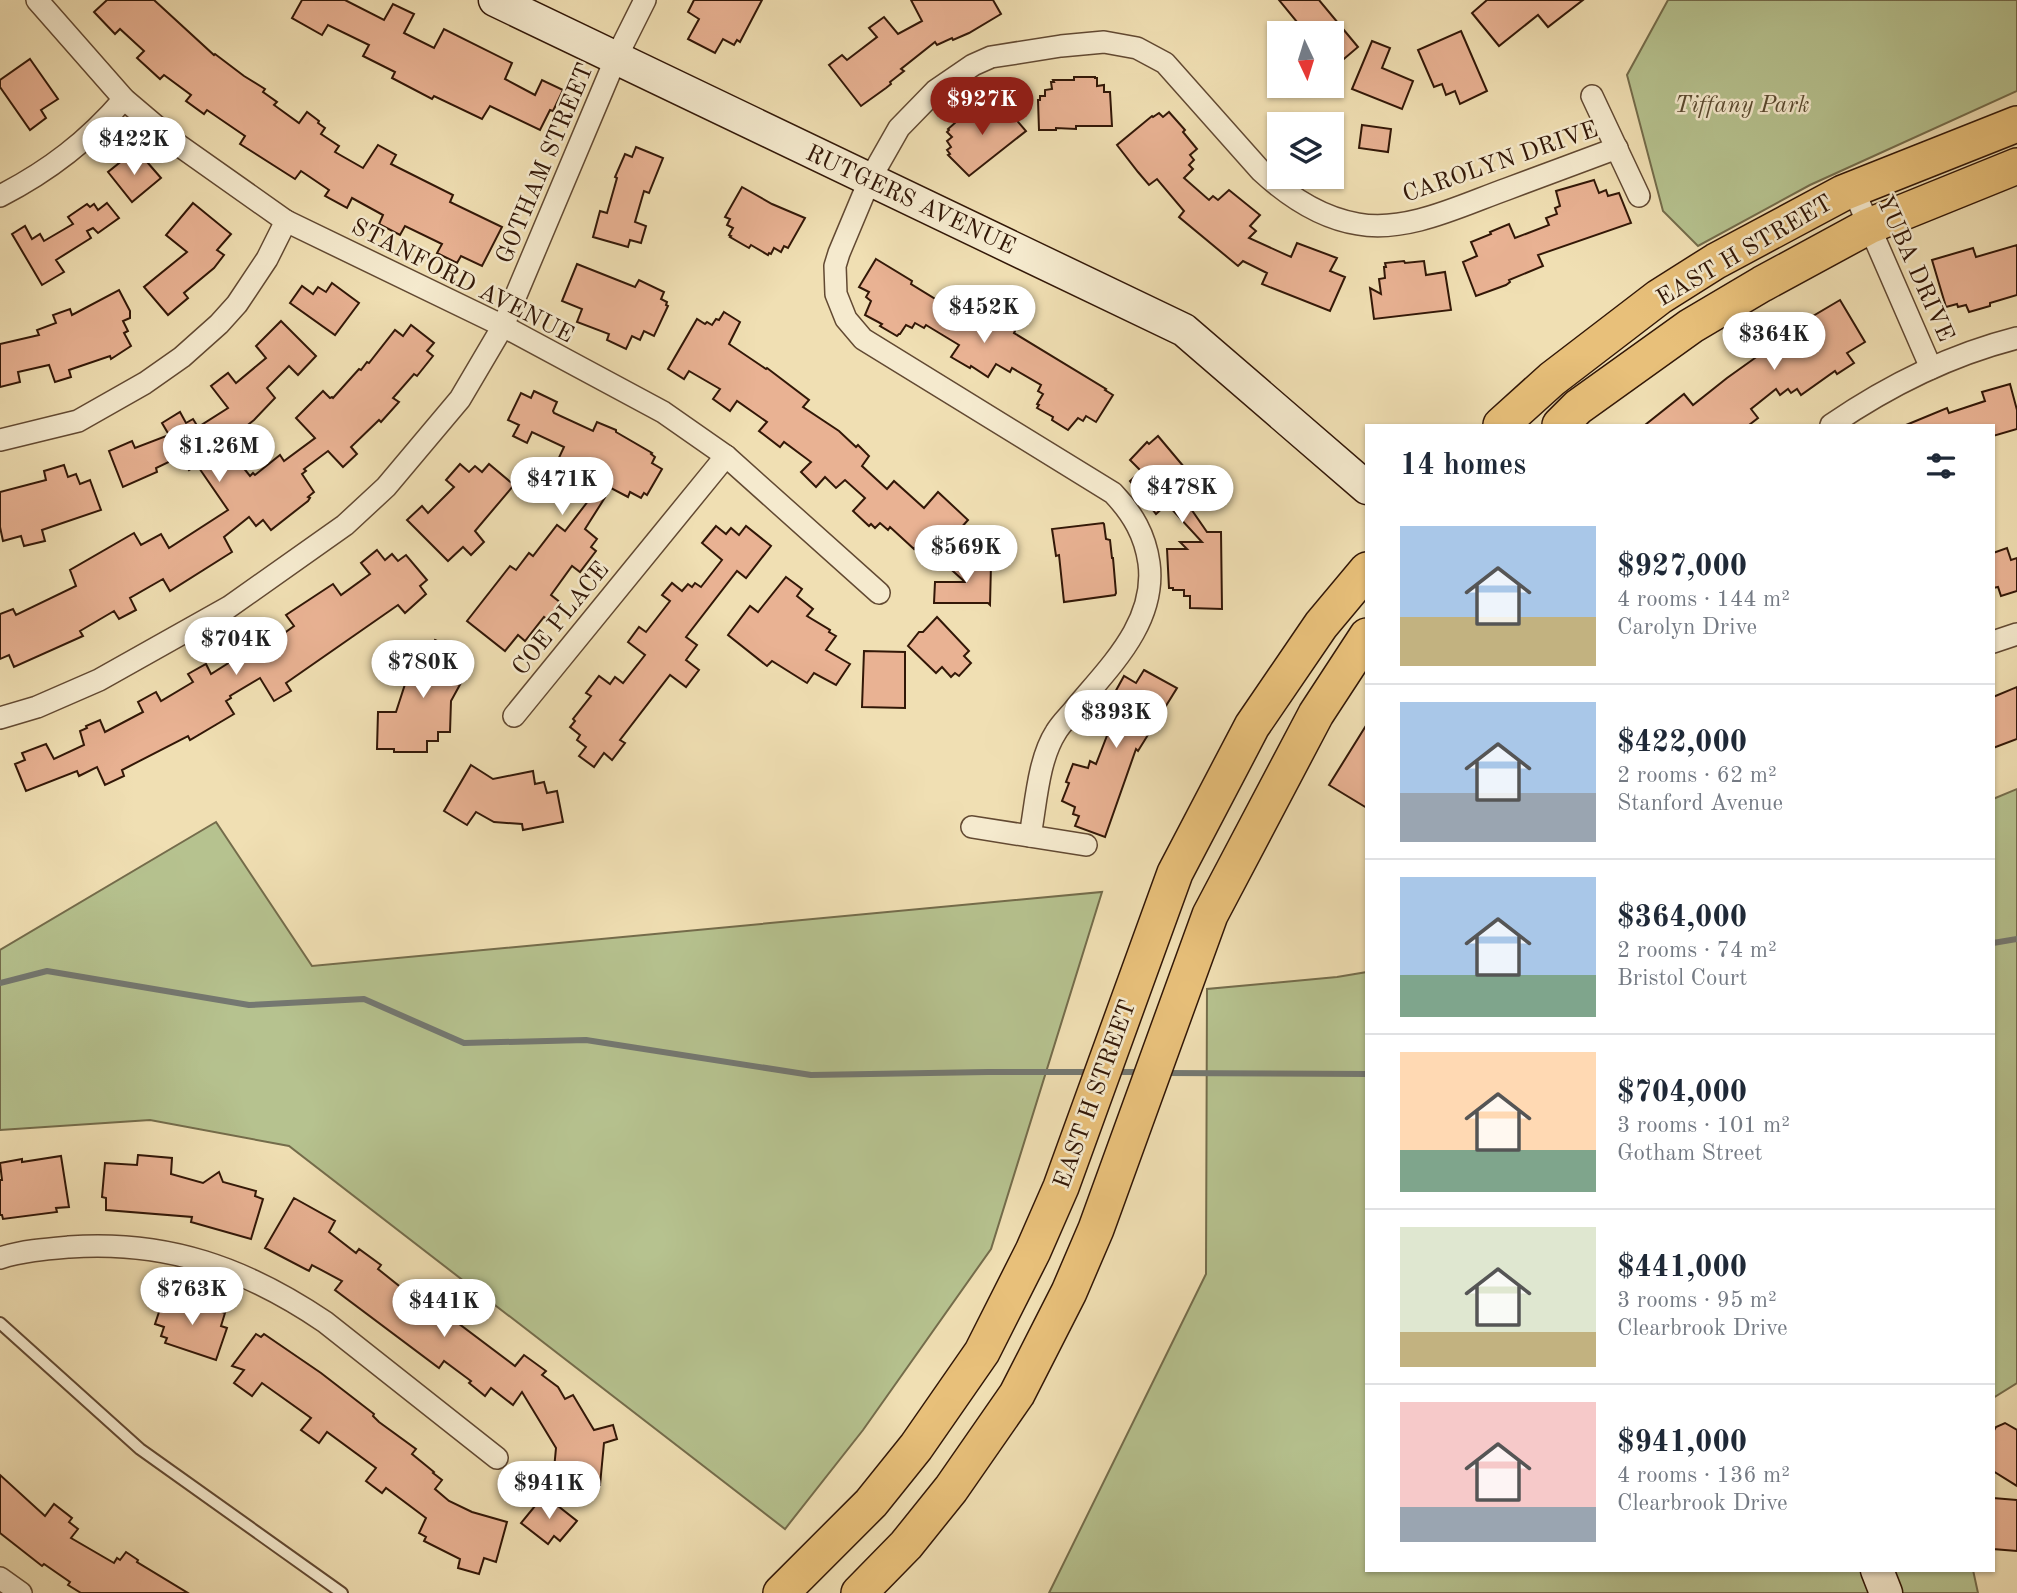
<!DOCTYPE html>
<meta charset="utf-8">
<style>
:root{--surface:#fff;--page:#f2f2f3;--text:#1f2937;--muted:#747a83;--line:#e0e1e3;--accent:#8f2418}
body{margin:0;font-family:"Old Standard TT",serif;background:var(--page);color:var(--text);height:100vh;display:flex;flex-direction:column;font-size:26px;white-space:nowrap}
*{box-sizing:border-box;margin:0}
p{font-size:23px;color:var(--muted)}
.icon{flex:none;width:38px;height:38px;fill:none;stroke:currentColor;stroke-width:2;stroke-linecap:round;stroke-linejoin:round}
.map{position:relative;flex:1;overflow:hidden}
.panel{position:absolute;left:1365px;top:424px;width:630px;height:1148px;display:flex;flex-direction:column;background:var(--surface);border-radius:0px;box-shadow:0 2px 5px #0004}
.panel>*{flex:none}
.needle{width:46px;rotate:176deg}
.tools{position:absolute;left:1267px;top:21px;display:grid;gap:14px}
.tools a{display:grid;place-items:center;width:77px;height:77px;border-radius:0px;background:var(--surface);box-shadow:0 2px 5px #0004;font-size:35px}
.price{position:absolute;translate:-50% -60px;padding:0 16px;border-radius:24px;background:#fff;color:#222;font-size:23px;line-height:46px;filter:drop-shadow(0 2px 4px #0008)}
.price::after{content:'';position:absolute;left:50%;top:42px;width:21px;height:16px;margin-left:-10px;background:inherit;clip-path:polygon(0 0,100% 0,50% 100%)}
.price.current{background:var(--accent);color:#fff}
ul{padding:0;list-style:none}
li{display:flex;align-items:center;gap:21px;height:175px;padding:0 35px}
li+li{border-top:2px solid var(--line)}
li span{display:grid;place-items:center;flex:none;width:196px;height:140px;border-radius:0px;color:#555}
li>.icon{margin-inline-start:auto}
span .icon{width:84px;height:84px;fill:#fffc;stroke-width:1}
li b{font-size:30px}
h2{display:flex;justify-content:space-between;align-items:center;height:84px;padding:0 35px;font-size:30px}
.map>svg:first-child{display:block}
.green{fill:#b6c28f;stroke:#746c4b;stroke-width:2}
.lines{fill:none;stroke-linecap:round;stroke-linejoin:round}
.stream{stroke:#747871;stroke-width:6}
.building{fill:#e9b293;stroke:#321707;stroke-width:2}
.lane-casing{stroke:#624932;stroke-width:14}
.street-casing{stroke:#624932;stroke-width:24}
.secondary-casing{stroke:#321707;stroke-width:35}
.primary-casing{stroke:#321707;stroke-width:38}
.lane{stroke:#f5eace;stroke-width:10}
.street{stroke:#f5eace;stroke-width:21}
.secondary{stroke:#f5eace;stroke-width:32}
.primary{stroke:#e8c07a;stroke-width:35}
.labels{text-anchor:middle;stroke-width:5;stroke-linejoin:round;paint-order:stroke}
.park-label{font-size:24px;font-style:italic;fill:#5a4a30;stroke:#f5eace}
.street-label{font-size:24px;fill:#321707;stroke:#f5eace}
</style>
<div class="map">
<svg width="2017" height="1593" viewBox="0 0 2017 1593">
<rect width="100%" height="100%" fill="#f0dfb3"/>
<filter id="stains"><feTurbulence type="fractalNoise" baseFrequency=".00286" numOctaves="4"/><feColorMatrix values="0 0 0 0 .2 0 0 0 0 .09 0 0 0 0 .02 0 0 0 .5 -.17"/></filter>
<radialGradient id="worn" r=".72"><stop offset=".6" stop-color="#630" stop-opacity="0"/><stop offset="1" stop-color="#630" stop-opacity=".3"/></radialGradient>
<g class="green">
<polygon points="1668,0 2017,0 2017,91 1810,185 1698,246 1663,211 1627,75"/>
<polygon points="2017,789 2017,1383 1993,1398 1993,799"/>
<polygon points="216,822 312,966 1102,892 991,1249 863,1430 785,1529 289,1146 150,1120 0,1130 0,950"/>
<polygon points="1367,972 1367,1570 1973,1570 1978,1593 1049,1593 1206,1274 1207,989 1337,977"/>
</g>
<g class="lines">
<g class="stream">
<polyline points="1993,943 2017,939"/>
<polyline points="0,983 47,971 249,1005 364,999 464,1043 586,1040 811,1075 988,1072 1091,1072"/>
<polyline points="1115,1072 1141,1072"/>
<polyline points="1165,1073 1367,1074"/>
</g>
</g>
<g class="building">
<polygon points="107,0 154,0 214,55 215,54 244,76 265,89 263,92 277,102 274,105 299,123 307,112 319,121 318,123 325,128 321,134 339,146 335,152 363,168 378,145 396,155 391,164 453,195 450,202 502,227 482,266 461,256 457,263 437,253 442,244 405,226 400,235 379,224 383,215 352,198 347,208 325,196 329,190 301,171 295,179 240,144 245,136 207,110 204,114 186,101 191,95 164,75 160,79 137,58 144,51 120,29 115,34 94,12"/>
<polygon points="302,0 345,0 384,20 393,4 414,14 404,33 434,48 444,29 512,63 505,79 535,95 542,80 563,90 553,111 550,110 540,130 490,106 482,119 434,96 432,99 392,78 395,72 363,56 369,45 328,25 322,35 292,18"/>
<polygon points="694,0 762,0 740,42 737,40 734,45 723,39 715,53 688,39 699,19 688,12"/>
<polygon points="911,0 993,0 1001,14 969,33 953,40 952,38 937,45 935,42 901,69 904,71 890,82 891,84 886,88 861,106 829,65 842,55 847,60 877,37 869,28 884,17 898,34 922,21"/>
<polygon points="1279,0 1319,0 1358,47 1332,69 1332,33 1306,33"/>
<polygon points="1487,0 1583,0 1548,27 1538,15 1499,46 1472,13"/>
<polygon points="1461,31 1487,91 1460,104 1455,91 1446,95 1442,84 1434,87 1418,50"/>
<polygon points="1372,41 1390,48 1382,68 1413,81 1402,109 1352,89"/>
<polygon points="30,59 58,99 41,110 46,118 30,130 0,87 0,80"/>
<polygon points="1074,77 1095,77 1095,78 1097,78 1097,86 1104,85 1104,92 1110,92 1112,126 1076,126 1076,129 1056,128 1056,130 1039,130 1038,100 1040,100 1040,96 1045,96 1045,90 1052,89 1051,82 1054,82 1053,80 1074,80"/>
<polygon points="983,103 989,109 994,105 998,110 1003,107 1005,110 1007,109 1026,131 969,176 948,155 950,154 947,150 951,147 947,141 952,137 947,132 949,130 948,129 964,115 966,117"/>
<polygon points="1169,112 1185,130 1183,132 1197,149 1190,155 1194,160 1189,165 1193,169 1184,178 1209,200 1213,196 1218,200 1229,190 1260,215 1250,226 1256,231 1249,238 1291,257 1297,243 1337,258 1330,271 1345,277 1330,311 1262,284 1267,273 1243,261 1238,266 1179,217 1184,211 1157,179 1149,185 1138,172 1117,145 1152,116 1153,117 1159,113 1163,117"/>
<polygon points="1362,125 1391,129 1388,152 1359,148"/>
<polygon points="636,147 663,158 649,193 644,191 635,222 646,226 641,243 630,240 628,247 593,237 600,211 607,213 617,178 615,177 625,154 632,157"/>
<polygon points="141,155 161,178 132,202 108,172 128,156 133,162"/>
<polygon points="1594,180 1599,193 1606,190 1608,196 1619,193 1631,223 1538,255 1543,266 1509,280 1510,282 1506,285 1476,296 1463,262 1477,256 1471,242 1491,234 1490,232 1509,224 1515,238 1549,225 1546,218 1557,214 1555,208 1560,206 1556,191"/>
<polygon points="742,187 772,204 805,218 788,248 784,246 781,252 774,248 771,254 769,253 768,255 751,245 749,248 730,237 731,236 729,235 733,228 727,225 730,219 725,217"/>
<polygon points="107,203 119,218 98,233 93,228 87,231 91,238 56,260 64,272 42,285 12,234 25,226 32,239 40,234 44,241 73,224 68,217 87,204 90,207 94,204 98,210"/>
<polygon points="193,203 231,234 217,250 224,255 214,268 184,293 188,298 168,315 144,287 187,252 166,235"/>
<polygon points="2017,245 2017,295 1990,303 1990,306 1969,312 1966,305 1958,307 1957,304 1946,307 1932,260 1973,248 1976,257"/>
<polygon points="876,259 912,281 911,284 960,314 965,305 996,325 997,322 1002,325 1003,323 1015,331 1014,333 1106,389 1105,390 1113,395 1096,422 1086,416 1083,421 1078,418 1068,430 1052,420 1053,417 1037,408 1039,405 1037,404 1043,394 1038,391 1041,385 1012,368 1010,372 996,364 988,377 971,366 970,368 951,357 959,345 926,325 924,328 915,323 912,328 906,325 900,334 899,334 897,336 880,326 882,324 865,315 871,301 866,297 869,292 859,287"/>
<polygon points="1404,261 1405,263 1424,261 1426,275 1445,272 1451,310 1374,319 1370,288 1381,294 1379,279 1385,278 1384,267 1386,267 1385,263"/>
<polygon points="577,264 635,287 639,280 664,292 661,299 667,302 666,305 668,306 654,336 644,331 640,340 632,336 626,349 607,340 609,334 577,322 582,309 562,301"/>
<polygon points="332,283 359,303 335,335 290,303 302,286 313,294 318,287 326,292"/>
<polygon points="119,290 130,311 130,318 123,321 128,331 124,333 131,346 111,359 110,356 69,370 71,377 55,382 49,365 18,372 20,382 0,387 0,344 39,335 37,330 56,323 53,315 70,309 72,315"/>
<polygon points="1840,300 1865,342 1847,353 1854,363 1837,374 1835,371 1801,395 1797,389 1791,393 1788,389 1780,395 1776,389 1751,409 1758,418 1749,425 1645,425 1684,394 1693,405 1727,378 1804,323 1803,322"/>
<polygon points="724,312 740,322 729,344 766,369 767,368 809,400 803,407 839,431 856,447 858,445 869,456 862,466 887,489 894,481 924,508 938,492 968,520 936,556 920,542 914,549 890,527 888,530 880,523 875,528 871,524 869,526 853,511 865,498 845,480 836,488 825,477 816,487 801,472 811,462 784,442 780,447 759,431 767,422 737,401 730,411 713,399 720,389 689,371 684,379 668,369 697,319 705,324 707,322 712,325 716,319 719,320"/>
<polygon points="281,321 316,356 298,375 289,366 267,388 275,398 254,420 224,444 250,476 253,473 255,475 280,455 284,461 315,438 296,418 323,391 330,398 332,397 333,398 359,369 361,370 367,362 369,363 395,330 403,336 411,325 434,343 427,351 433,356 417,376 414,374 393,398 399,402 381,422 379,420 351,447 357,454 343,467 328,451 304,469 306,471 302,474 314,492 308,497 310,498 308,501 271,530 263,520 256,526 249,517 224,537 232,552 170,591 163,579 130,598 136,610 119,619 114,611 80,631 83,636 14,667 9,655 0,659 0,614 13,609 16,615 76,586 70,570 134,533 141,545 161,534 169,548 228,510 197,465 189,470 181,456 156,468 157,472 123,487 109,451 132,441 135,448 169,435 162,423 180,412 186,423 193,419 198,427 228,408 211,386 228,373 236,383 266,358 256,346"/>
<polygon points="2010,384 2017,410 2017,429 1993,436 1993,425 1906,425 1947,408 1949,413 1985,401 1982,392"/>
<polygon points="534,391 557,402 553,411 554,413 593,431 597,422 616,430 616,432 652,453 651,454 655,457 652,463 662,469 647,495 644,493 641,498 630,492 628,497 611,488 585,529 597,539 591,547 596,551 580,572 572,566 551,595 561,603 548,620 544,617 525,641 518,635 505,651 467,621 510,566 516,570 529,553 533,556 557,525 565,531 592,496 568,485 573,475 563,470 556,464 564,447 532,432 527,443 513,436 519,425 508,420 521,393 531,398"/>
<polygon points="1158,436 1205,492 1189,506 1207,532 1221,532 1222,609 1190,608 1190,596 1184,596 1184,590 1173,590 1173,588 1169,588 1167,549 1187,549 1180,542 1202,542 1167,504 1156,514 1130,481 1141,471 1130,460 1147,442 1149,444"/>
<polygon points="460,464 469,472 475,466 482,472 489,464 514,485 475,531 484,542 471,555 463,547 448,561 407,520 422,506 428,513 454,487 446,480"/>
<polygon points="64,465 68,477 76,474 80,484 90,480 101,510 42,530 45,541 24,546 21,536 3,541 0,527 0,492 46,480 44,471"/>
<polygon points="1103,523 1104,524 1106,539 1110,540 1112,558 1113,558 1116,593 1115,595 1064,602 1059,555 1056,556 1052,529"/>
<polygon points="716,526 726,534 731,528 739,535 746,526 771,546 746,578 737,571 686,637 697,645 686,660 699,670 686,687 670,675 620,740 625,743 612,760 604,753 594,767 579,756 586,747 577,740 580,735 570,727 575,721 573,719 591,696 586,693 599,676 610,684 615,677 623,683 645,655 628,642 639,627 646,632 670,601 662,595 672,583 682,591 688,584 692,587 695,583 701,587 722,560 702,543"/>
<polygon points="2007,548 2011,560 2017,558 2017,591 2001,596 1998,587 1993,588 1993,553"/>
<polygon points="377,550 385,560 392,554 398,561 406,555 427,580 420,586 426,594 405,613 398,605 286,683 291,691 274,701 260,678 230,696 231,698 226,701 234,714 190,740 188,736 122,770 124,776 105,785 97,767 79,776 77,771 26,791 15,764 25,760 22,753 46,744 54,759 84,745 80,731 87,728 86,726 100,720 105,732 143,712 138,702 156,692 161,701 193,682 188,674 206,664 211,674 238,657 234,650 257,636 265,647 294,626 286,615 333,584 341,595 370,574 361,563"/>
<polygon points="944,563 991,564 990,605 988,603 934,603 935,582 965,582"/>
<polygon points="786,577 802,589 797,596 813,609 807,616 830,630 829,632 836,636 826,650 850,664 836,685 814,673 807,683 772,661 767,666 728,635 750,606 758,612"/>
<polygon points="937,617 969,651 964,656 971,663 959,676 955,673 951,677 942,667 936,673 908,646 919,632 923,632"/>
<polygon points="435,640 468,656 462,666 468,670 451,701 450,732 438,732 438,741 427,741 427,752 394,752 394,749 377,749 378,712 396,712 408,675 413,666 404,661 413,645 422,650 425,645 431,648"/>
<polygon points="864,651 905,652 905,708 862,707"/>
<polygon points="1144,670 1177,688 1138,751 1136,749 1105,837 1075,826 1079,816 1073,814 1075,807 1062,801 1069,783 1066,782 1073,764 1088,768 1090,761 1096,764 1108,733 1106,732 1113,718 1101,710 1103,707 1097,703 1106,692 1114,694 1124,676 1136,683"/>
<polygon points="2017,687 2017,739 1993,748 1993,697"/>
<polygon points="1367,724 1367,808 1329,785"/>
<polygon points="471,765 493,779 533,771 535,784 544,782 547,793 557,791 563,822 523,830 522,824 494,822 476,812 467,825 444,811"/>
<polygon points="138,1155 172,1158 171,1174 203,1183 219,1172 223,1182 256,1191 255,1196 263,1199 251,1239 191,1222 192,1217 106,1210 106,1198 102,1197 105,1163 137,1165"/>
<polygon points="61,1156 69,1207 56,1208 57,1212 3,1219 2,1215 0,1215 0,1180 2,1180 0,1163 22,1159 22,1162"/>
<polygon points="294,1198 335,1221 329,1232 356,1253 359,1249 381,1265 378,1269 413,1297 426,1281 449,1298 446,1302 452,1307 446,1314 515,1366 524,1355 546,1371 542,1375 558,1387 565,1399 573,1395 594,1430 613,1425 617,1439 604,1443 600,1485 553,1480 556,1448 522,1392 513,1405 491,1388 485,1396 469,1383 471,1381 444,1361 439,1368 335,1290 342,1281 312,1265 309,1271 265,1248"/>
<polygon points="167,1297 178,1301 179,1297 225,1313 221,1326 227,1328 216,1360 165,1343 167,1338 161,1336 164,1327 155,1324 161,1306 164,1307"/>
<polygon points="256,1334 261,1337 264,1334 321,1373 374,1414 373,1416 379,1422 416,1449 412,1454 434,1472 433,1473 442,1480 435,1489 449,1501 472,1512 507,1522 496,1562 484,1558 479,1574 458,1568 460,1559 424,1541 426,1537 419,1533 426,1518 386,1488 382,1493 366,1481 376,1468 327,1432 319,1443 301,1430 311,1418 262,1383 252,1396 234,1383 244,1370 232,1366"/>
<polygon points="2005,1423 2017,1430 2017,1486 1993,1471 1993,1432 1996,1427"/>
<polygon points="0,1475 45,1516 54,1504 72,1518 69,1522 78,1529 71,1538 114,1563 117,1558 120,1560 126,1552 138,1560 137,1562 188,1593 81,1593 68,1585 70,1582 44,1564 42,1566 0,1533"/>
<polygon points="544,1495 577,1521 560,1541 554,1536 548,1544 521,1523"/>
<polygon points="1993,1498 2017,1500 2017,1551 1993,1549"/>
</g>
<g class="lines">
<defs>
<polyline id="lane" points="0,1323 140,1449 342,1593"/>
<g id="street">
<polyline points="37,0 124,99 177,144 286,221 503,326 663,412 726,456 879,593"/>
<polyline points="1592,96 1639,196"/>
<polyline points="1853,189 1931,368"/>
<path d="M0,196C49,171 88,141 124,99"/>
<path d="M1831,425C1888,386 1950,355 2017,338"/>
<polyline points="0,440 78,421 145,383 182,357 219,324 237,304 267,259 286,221"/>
<polyline points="1993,642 2017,634"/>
<polyline points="514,716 726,456"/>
<polyline points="0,718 37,707 99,680 229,607 345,525 386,487 460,399 503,326 616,58 645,0"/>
<polyline points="972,827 1086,845"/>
<path d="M1030,836C1036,804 1038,760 1056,732C1060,725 1067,718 1073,711C1107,669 1157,624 1149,563C1145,535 1133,514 1113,493L863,339L846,319L836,294L835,266L839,253L870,179L899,128L935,91L973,65L991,57L1061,46L1104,42L1137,48L1165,63L1261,171C1288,196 1321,218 1358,224C1407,233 1462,205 1507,189C1544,175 1580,162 1617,148"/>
<path d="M0,1258C22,1251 46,1249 69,1247C167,1240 245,1268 325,1322L497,1458"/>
<polyline points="0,1578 21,1593"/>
</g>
<g id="secondary">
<polyline points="495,0 1184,330 1367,488"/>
<polyline points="1877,1570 1886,1593"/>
</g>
<g id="primary">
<polyline points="1501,425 1552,379 1659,297 1716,261 1843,193 2017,124"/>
<polyline points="1560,425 1578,407 1691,326 1762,284 1869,226 2017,166"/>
<polyline points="781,1593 871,1503 916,1447 982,1352 1033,1251 1061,1187 1175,873 1252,726 1321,625 1367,570"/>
<polyline points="859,1593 906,1545 951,1489 1017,1394 1069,1292 1096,1229 1210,915 1316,714 1367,636"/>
</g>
</defs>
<use href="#lane" class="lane-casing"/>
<use href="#street" class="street-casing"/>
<use href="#secondary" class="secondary-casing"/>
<use href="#primary" class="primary-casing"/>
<use href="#lane" class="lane"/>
<use href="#street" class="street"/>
<use href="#secondary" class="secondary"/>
<use href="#primary" class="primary"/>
</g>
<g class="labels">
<g class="park-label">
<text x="1742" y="112">Tiffany Park</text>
</g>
<g class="street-label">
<text transform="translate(1500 161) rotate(-19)" y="8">CAROLYN DRIVE</text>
<text transform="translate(544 163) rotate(-67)" y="8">GOTHAM STREET</text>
<text transform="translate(911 199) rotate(25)" y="8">RUTGERS AVENUE</text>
<text transform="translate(1744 250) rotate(-30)" y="8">EAST H STREET</text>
<text transform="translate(1916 268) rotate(66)" y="8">YUBA DRIVE</text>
<text transform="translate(463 280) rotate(27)" y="8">STANFORD AVENUE</text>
<text transform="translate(560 618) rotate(-51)" y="8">COE PLACE</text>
<text transform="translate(1094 1094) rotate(-70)" y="8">EAST H STREET</text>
</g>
</g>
<rect width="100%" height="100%" filter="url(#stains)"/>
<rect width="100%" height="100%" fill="url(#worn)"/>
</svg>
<div class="tools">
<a><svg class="needle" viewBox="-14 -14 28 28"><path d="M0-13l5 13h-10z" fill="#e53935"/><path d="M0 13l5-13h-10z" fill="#747a83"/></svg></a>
<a><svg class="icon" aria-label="layers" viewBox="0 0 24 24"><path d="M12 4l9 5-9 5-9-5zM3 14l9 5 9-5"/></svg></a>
</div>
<b class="price current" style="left:982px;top:137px">$927K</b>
<b class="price" style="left:134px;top:177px">$422K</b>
<b class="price" style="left:984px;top:345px">$452K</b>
<b class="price" style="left:1774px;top:372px">$364K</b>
<b class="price" style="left:219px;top:484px">$1.26M</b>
<b class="price" style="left:562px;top:517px">$471K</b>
<b class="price" style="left:1182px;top:525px">$478K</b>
<b class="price" style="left:966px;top:585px">$569K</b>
<b class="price" style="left:236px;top:677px">$704K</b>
<b class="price" style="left:423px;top:700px">$780K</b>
<b class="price" style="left:1116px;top:750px">$393K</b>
<b class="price" style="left:192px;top:1327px">$763K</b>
<b class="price" style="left:444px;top:1339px">$441K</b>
<b class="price" style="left:549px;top:1521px">$941K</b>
<section class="panel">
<h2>14 homes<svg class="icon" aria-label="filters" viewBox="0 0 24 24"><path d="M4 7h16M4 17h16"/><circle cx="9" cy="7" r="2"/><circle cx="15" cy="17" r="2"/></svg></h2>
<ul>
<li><span style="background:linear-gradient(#a9c7e8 65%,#c2b280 0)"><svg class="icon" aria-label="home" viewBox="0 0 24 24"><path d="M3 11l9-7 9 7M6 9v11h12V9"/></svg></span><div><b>$927,000</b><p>4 rooms · 144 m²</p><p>Carolyn Drive</p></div></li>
<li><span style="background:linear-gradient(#a9c7e8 65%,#9aa5b1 0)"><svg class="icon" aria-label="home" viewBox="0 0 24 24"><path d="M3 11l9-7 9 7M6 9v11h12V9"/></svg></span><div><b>$422,000</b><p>2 rooms · 62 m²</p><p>Stanford Avenue</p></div></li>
<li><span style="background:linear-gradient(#a9c7e8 70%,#7fa58c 0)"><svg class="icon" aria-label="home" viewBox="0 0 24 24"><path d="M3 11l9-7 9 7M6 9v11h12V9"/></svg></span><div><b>$364,000</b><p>2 rooms · 74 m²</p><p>Bristol Court</p></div></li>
<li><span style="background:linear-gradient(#ffd9b3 70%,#7fa58c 0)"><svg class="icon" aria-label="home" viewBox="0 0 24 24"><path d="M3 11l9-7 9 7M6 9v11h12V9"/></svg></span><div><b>$704,000</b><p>3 rooms · 101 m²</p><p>Gotham Street</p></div></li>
<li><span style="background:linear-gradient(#dfe7d0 75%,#c2b280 0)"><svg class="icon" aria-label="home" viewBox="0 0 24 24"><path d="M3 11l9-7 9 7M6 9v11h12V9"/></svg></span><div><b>$441,000</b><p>3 rooms · 95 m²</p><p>Clearbrook Drive</p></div></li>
<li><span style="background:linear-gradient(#f6c9c9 75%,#9aa5b1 0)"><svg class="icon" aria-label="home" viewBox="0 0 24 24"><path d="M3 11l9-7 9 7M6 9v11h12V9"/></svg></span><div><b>$941,000</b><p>4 rooms · 136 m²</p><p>Clearbrook Drive</p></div></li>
</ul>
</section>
</div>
